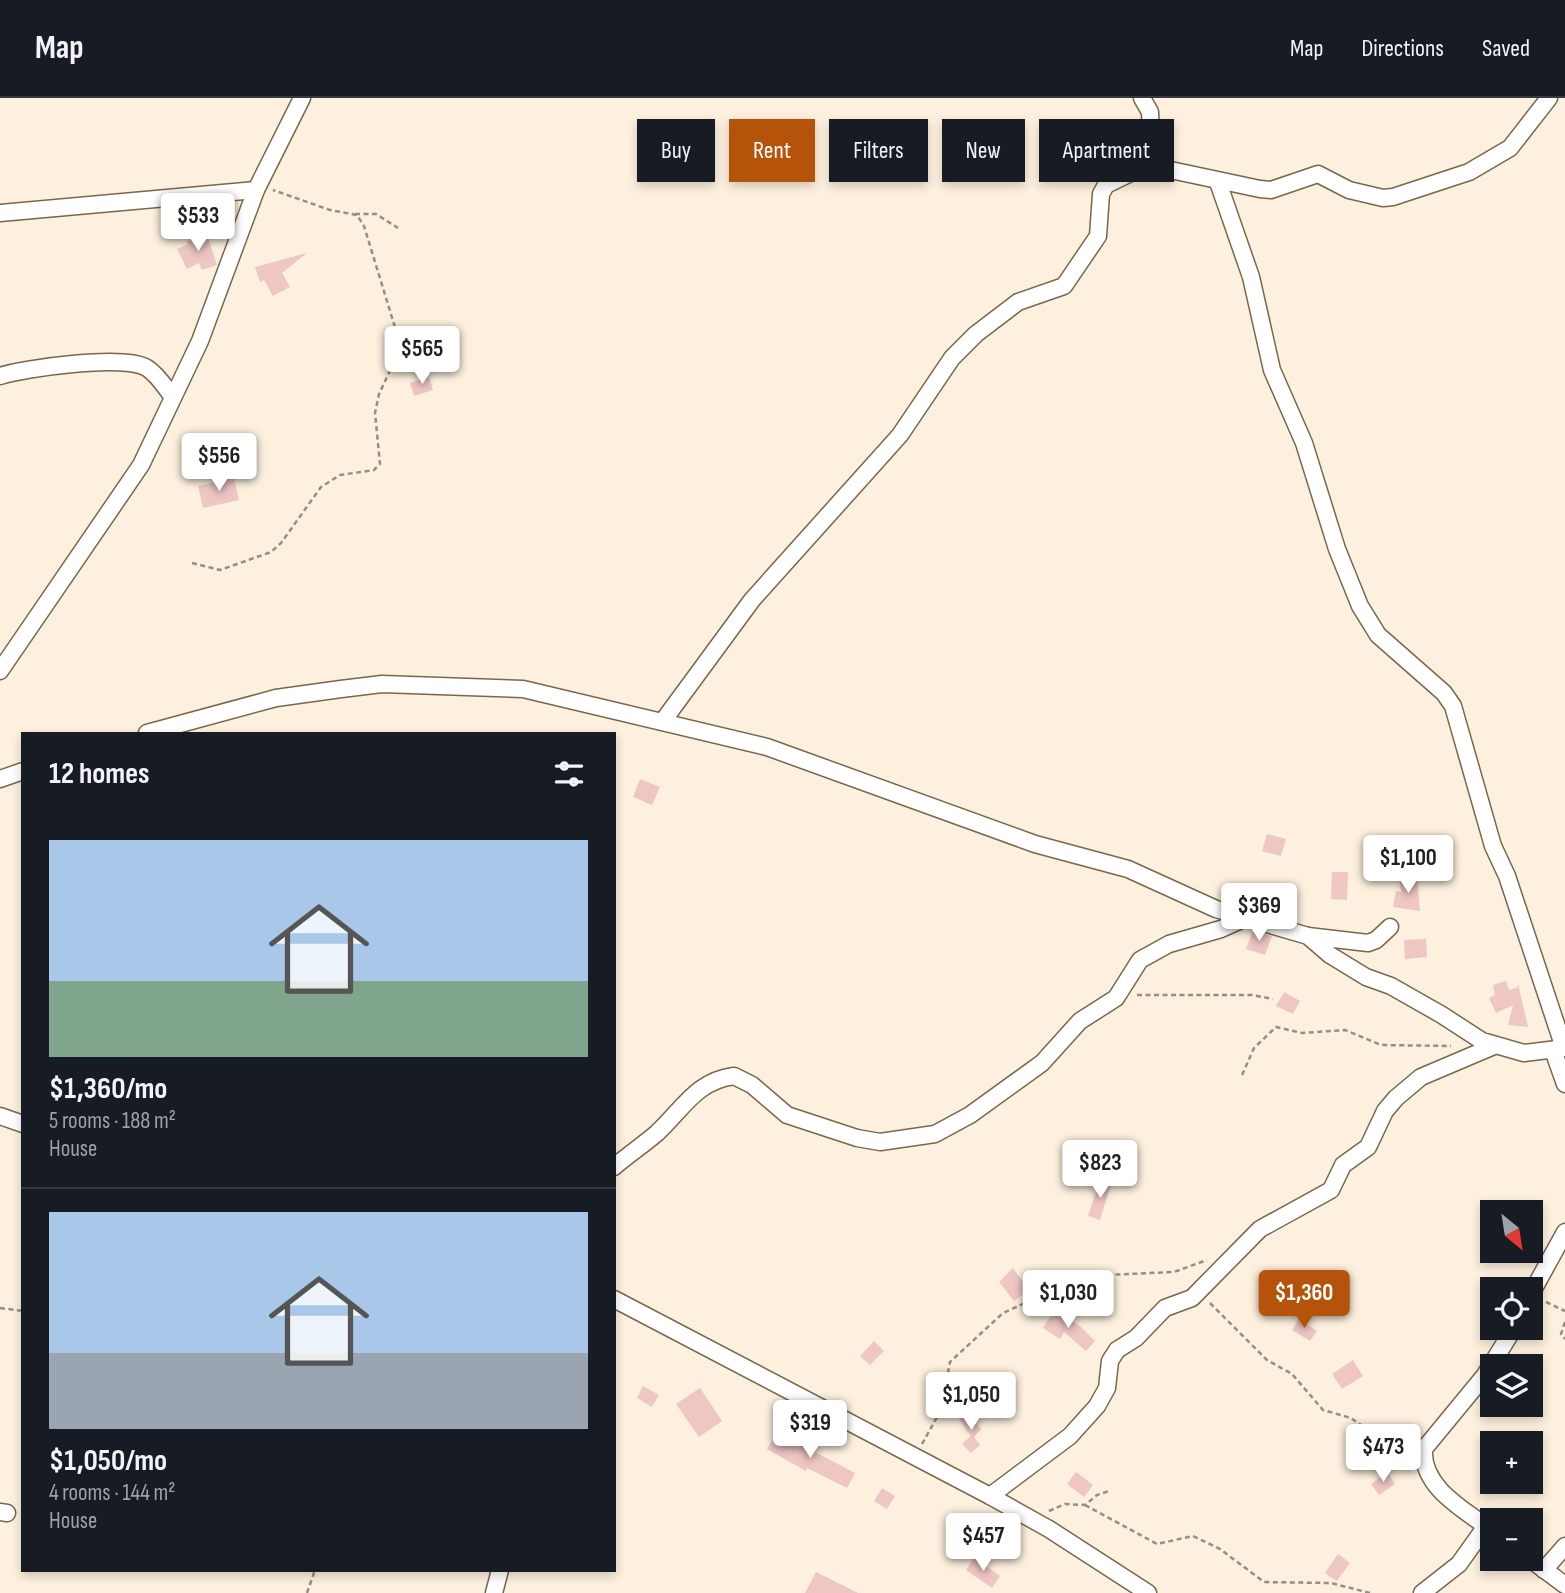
<!DOCTYPE html>
<meta charset="utf-8">
<style>
:root{--surface:#171b24;--page:#20242c;--text:#f1f3f6;--muted:#9ea1a6;--line:#363941;--accent:#b45309}
body{margin:0;font-family:"Sofia Sans Condensed",sans-serif;background:var(--page);color:var(--text);height:100vh;display:flex;flex-direction:column;font-size:26px;white-space:nowrap}
*{box-sizing:border-box;margin:0}
p{font-size:23px;color:var(--muted)}
.icon{flex:none;width:38px;height:38px;fill:none;stroke:currentColor;stroke-width:2;stroke-linecap:round;stroke-linejoin:round}
.map{position:relative;flex:1;overflow:hidden}
.side{position:absolute;left:21px;top:634px;width:595px;height:840px;display:flex;flex-direction:column;background:var(--surface);border-radius:0px;box-shadow:0 4px 10px #0003}
.side>*{flex:none}
.guide{position:absolute;left:637px;top:21px;width:665px;height:63px;display:flex;gap:14px}
.needle{width:46px;rotate:150deg}
.buttons{position:absolute;left:1480px;top:1102px;display:grid;gap:14px}
.buttons a{display:grid;place-items:center;width:63px;height:63px;border-radius:0px;background:var(--surface);box-shadow:0 4px 10px #0003;font-size:35px}
.price{position:absolute;translate:-50% -60px;padding:0 16px;border-radius:7px;background:#fff;color:#222;font-size:23px;line-height:46px;filter:drop-shadow(0 2px 4px #0008)}
.price::after{content:'';position:absolute;left:50%;top:42px;width:21px;height:16px;margin-left:-10px;background:inherit;clip-path:polygon(0 0,100% 0,50% 100%)}
.price.selected{background:var(--accent);color:#fff}
ul{padding:0;list-style:none}
li{display:grid;align-content:center;gap:14px;height:371px;padding:0 28px}
li+li{border-top:2px solid var(--line)}
li span{display:grid;place-items:center;height:217px;border-radius:0px;color:#555}
li>.icon{margin-inline-start:auto}
span .icon{width:126px;height:126px;fill:#fffc;stroke-width:1}
li b{font-size:30px}
h2{display:flex;justify-content:space-between;align-items:center;height:84px;padding:0 28px;font-size:30px}
.chip{padding:0 24px;border-radius:0px;background:var(--surface);box-shadow:0 4px 10px #0003;font-size:24px;line-height:63px}
.chip.selected{background:var(--accent);color:#fff}
header{display:flex;align-items:center;gap:42px;box-sizing:border-box;height:98px;padding:0 35px;background:var(--surface);border-bottom:2px solid var(--line)}
header strong{font-size:33px}
nav{display:flex;gap:38px;margin-inline-start:auto;font-size:24px}
.map>svg:first-child{display:block}
.building{fill:#eec6c4}
.lines{fill:none;stroke-linecap:round;stroke-linejoin:round}
.minor-casing{stroke:#79664c;stroke-width:19}
.path{stroke:#988d7f;stroke-width:2.5;stroke-dasharray:5 3.5;stroke-linecap:butt}
.minor{stroke:#fff;stroke-width:16}
</style>
<header>
<strong>Map</strong>
<nav><a>Map</a><a>Directions</a><a>Saved</a></nav>
</header>
<div class="map">
<svg width="1565" height="1495" viewBox="0 0 1565 1495">
<rect width="100%" height="100%" fill="#fdf0de"/>
<g class="building">
<polygon points="207,136 217,167 202,172 199,165 187,171 177,151 188,146 187,143"/>
<polygon points="307,155 282,175 290,189 273,198 264,182 260,184 255,169"/>
<polygon points="429,279 433,292 414,298 410,285"/>
<polygon points="234,380 239,402 203,410 198,388"/>
<polygon points="640,681 660,689 652,707 633,699"/>
<polygon points="1267,736 1286,741 1281,758 1262,753"/>
<polygon points="1332,774 1348,774 1347,802 1331,801"/>
<polygon points="1417,780 1420,813 1393,809 1396,793 1401,794 1400,782"/>
<polygon points="1253,833 1272,838 1265,857 1246,851"/>
<polygon points="1426,841 1427,859 1405,861 1404,842"/>
<polygon points="1506,883 1509,892 1517,890 1518,886 1528,929 1508,927 1513,907 1496,915 1489,900 1495,897 1493,887"/>
<polygon points="1284,894 1300,903 1293,916 1276,908"/>
<polygon points="1100,1082 1111,1086 1100,1122 1088,1118"/>
<polygon points="1013,1170 1029,1192 1014,1203 999,1184"/>
<polygon points="1054,1212 1081,1229 1095,1243 1086,1253 1064,1234 1060,1241 1043,1230"/>
<polygon points="1299,1221 1317,1233 1310,1243 1292,1232"/>
<polygon points="874,1243 884,1253 870,1267 860,1258"/>
<polygon points="1353,1262 1363,1278 1342,1291 1332,1276"/>
<polygon points="643,1288 659,1297 652,1309 637,1300"/>
<polygon points="700,1290 722,1323 699,1339 676,1306"/>
<polygon points="969,1314 981,1331 974,1339 980,1347 971,1355 962,1346 971,1338 959,1321"/>
<polygon points="777,1334 855,1375 847,1390 807,1370 806,1373 767,1351"/>
<polygon points="1076,1374 1093,1387 1084,1399 1067,1386"/>
<polygon points="1387,1374 1395,1386 1379,1397 1371,1386"/>
<polygon points="882,1390 895,1398 887,1411 874,1403"/>
<polygon points="1338,1456 1350,1465 1337,1483 1325,1475"/>
<polygon points="974,1460 1000,1478 992,1490 966,1472"/>
<polygon points="816,1474 858,1495 805,1495"/>
</g>
<g class="lines">
<defs>
<g id="minor">
<polyline points="1147,67 1260,91 1271,92 1318,76 1349,92 1383,100 1393,99 1469,74 1510,50 1549,0"/>
<polyline points="1218,84 1251,179 1272,272 1304,345 1337,451 1360,508 1378,537 1444,595 1453,608 1493,748 1507,778 1564,950"/>
<polyline points="0,115 256,92"/>
<path d="M0,278C26,270 125,256 147,270C157,276 165,289 172,298"/>
<polyline points="0,573 141,367 200,243 256,92 302,0"/>
<polyline points="663,623 752,502 900,337 952,260 976,236 1018,204 1064,188 1098,138 1101,96 1106,87 1147,67 1152,61 1150,14 1142,0"/>
<polyline points="147,635 276,600 341,591 382,586 523,591 767,649 1035,746 1128,771 1216,811 1308,838 1330,857 1366,879 1391,888 1442,917 1482,943 1524,955 1565,950"/>
<polyline points="0,681 23,673"/>
<polyline points="1308,838 1368,845 1376,842 1390,829"/>
<polyline points="1553,952 1565,986"/>
<polyline points="0,1018 23,1026"/>
<path d="M614,1069C628,1057 643,1047 657,1035C683,1011 696,983 734,978L752,987L787,1017L857,1040L880,1044L935,1036L970,1017L1042,965L1080,923L1116,900L1140,862L1169,846L1221,831L1250,818"/>
<polyline points="1531,1196 1565,1134"/>
<polyline points="614,1201 990,1398 1049,1431 1148,1495"/>
<polyline points="990,1398 1070,1338 1097,1308 1107,1290 1110,1263 1117,1252 1136,1240 1165,1210 1192,1200 1260,1131 1331,1092 1343,1067 1368,1049 1385,1013 1396,1000 1421,979 1494,948"/>
<polyline points="0,1414 7,1415"/>
<path d="M1493,1433C1466,1413 1421,1390 1424,1351L1485,1277L1514,1230"/>
<polyline points="1530,1461 1565,1487"/>
<polyline points="1544,1472 1565,1448"/>
<polyline points="494,1495 500,1472"/>
<polyline points="1422,1495 1459,1466 1486,1428"/>
</g>
</defs>
<use href="#minor" class="minor-casing"/>
<g class="path">
<polyline points="355,116 376,116 398,130"/>
<polyline points="192,465 220,472 271,454 281,445 321,389 340,377 374,372 380,366 375,315 379,296 401,249 364,128 357,117 330,112 273,92"/>
<polyline points="1137,897 1252,897 1273,901"/>
<polyline points="1242,977 1254,950 1276,929 1302,935 1345,932 1381,947 1451,948"/>
<polyline points="1546,1204 1565,1213"/>
<polyline points="1210,1205 1267,1262 1292,1276 1323,1312 1351,1320 1372,1335 1399,1342 1409,1349"/>
<polyline points="0,1210 23,1213"/>
<polyline points="1565,1224 1561,1236 1565,1241"/>
<polyline points="922,1346 941,1312 950,1264 1003,1215 1084,1178 1174,1174 1207,1162"/>
<polyline points="1085,1407 1157,1446 1193,1438 1220,1451 1264,1484 1331,1485 1370,1495"/>
<polyline points="1049,1413 1065,1406 1085,1407 1097,1397 1109,1393"/>
<polyline points="307,1495 315,1472"/>
</g>
<use href="#minor" class="minor"/>
</g>
</svg>
<div class="buttons">
<a><svg class="needle" viewBox="-14 -14 28 28"><path d="M0-13l5 13h-10z" fill="#e53935"/><path d="M0 13l5-13h-10z" fill="#9ea1a6"/></svg></a>
<a><svg class="icon" aria-label="locate" viewBox="0 0 24 24"><circle cx="12" cy="12" r="6"/><path d="M12 2v4M12 18v4M2 12h4M18 12h4"/></svg></a>
<a><svg class="icon" aria-label="layers" viewBox="0 0 24 24"><path d="M12 4l9 5-9 5-9-5zM3 14l9 5 9-5"/></svg></a>
<a>+</a>
<a>−</a>
</div>
<b class="price" style="left:198px;top:155px">$533</b>
<b class="price" style="left:422px;top:288px">$565</b>
<b class="price" style="left:219px;top:395px">$556</b>
<b class="price" style="left:1408px;top:797px">$1,100</b>
<b class="price" style="left:1259px;top:845px">$369</b>
<b class="price" style="left:1100px;top:1102px">$823</b>
<b class="price" style="left:1068px;top:1232px">$1,030</b>
<b class="price selected" style="left:1304px;top:1232px">$1,360</b>
<b class="price" style="left:971px;top:1334px">$1,050</b>
<b class="price" style="left:810px;top:1362px">$319</b>
<b class="price" style="left:1383px;top:1386px">$473</b>
<b class="price" style="left:983px;top:1475px">$457</b>
<div class="guide">
<a class="chip">Buy</a>
<a class="chip selected">Rent</a>
<a class="chip">Filters</a>
<a class="chip">New</a>
<a class="chip">Apartment</a>
</div>
<section class="side">
<h2>12 homes<svg class="icon" aria-label="filters" viewBox="0 0 24 24"><path d="M4 7h16M4 17h16"/><circle cx="9" cy="7" r="2"/><circle cx="15" cy="17" r="2"/></svg></h2>
<ul>
<li><span style="background:linear-gradient(#a9c7e8 65%,#7fa58c 0)"><svg class="icon" aria-label="home" viewBox="0 0 24 24"><path d="M3 11l9-7 9 7M6 9v11h12V9"/></svg></span><div><b>$1,360/mo</b><p>5 rooms · 188 m²</p><p>House</p></div></li>
<li><span style="background:linear-gradient(#a9c7e8 65%,#9aa5b1 0)"><svg class="icon" aria-label="home" viewBox="0 0 24 24"><path d="M3 11l9-7 9 7M6 9v11h12V9"/></svg></span><div><b>$1,050/mo</b><p>4 rooms · 144 m²</p><p>House</p></div></li>
</ul>
</section>
</div>
